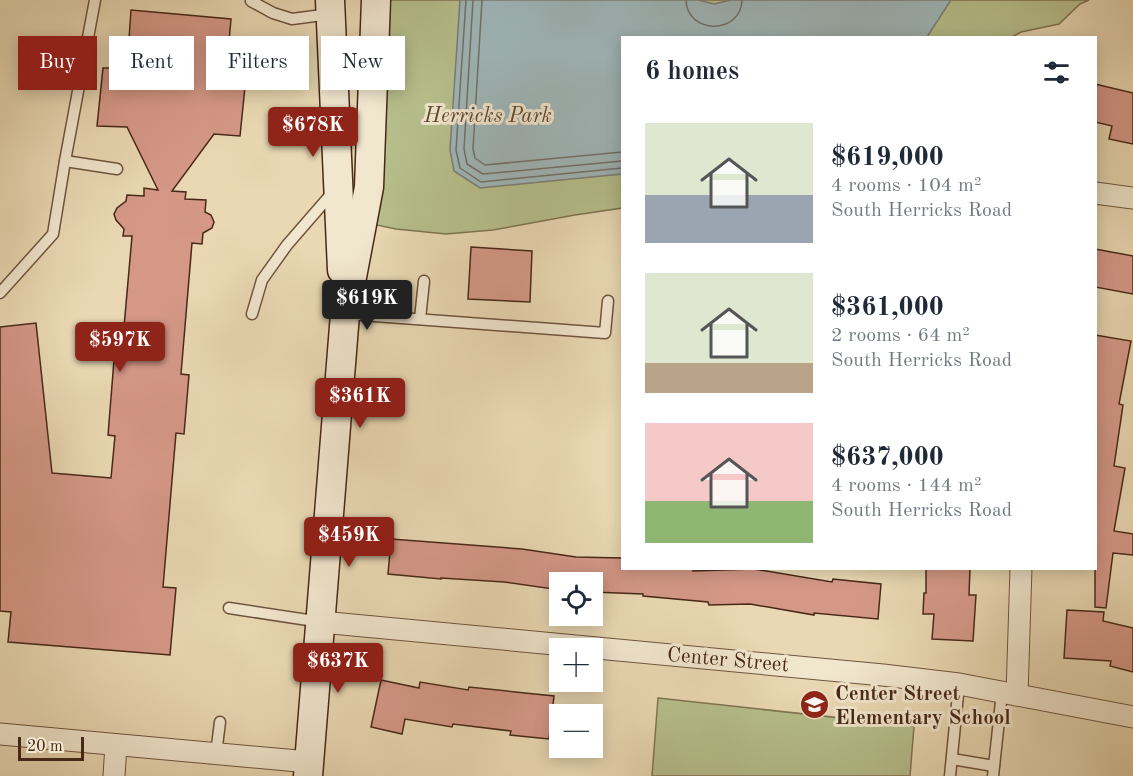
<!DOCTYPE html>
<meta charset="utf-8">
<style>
:root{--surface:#fff;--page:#f6f6f7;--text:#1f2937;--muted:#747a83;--accent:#8f2418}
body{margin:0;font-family:"Old Standard TT",serif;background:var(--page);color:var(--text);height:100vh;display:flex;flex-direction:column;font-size:22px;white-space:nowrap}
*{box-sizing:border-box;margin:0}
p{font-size:20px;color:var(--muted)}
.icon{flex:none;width:33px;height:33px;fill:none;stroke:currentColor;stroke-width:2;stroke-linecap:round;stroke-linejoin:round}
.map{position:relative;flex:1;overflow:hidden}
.drawer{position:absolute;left:621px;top:36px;width:476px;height:534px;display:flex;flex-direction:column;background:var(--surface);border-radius:0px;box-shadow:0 3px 15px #0003}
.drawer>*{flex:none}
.banner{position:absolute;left:18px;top:36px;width:513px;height:54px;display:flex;gap:12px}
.tools{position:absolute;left:549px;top:572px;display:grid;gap:12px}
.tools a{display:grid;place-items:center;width:54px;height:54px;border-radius:0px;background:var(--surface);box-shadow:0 3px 15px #0003;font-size:30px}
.scale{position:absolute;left:18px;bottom:15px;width:66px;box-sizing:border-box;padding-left:6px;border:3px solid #482817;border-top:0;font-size:16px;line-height:21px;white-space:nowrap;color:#482817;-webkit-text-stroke:4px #f1e6ce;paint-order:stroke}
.price{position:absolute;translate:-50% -51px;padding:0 14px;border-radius:6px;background:var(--accent);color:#fff;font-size:20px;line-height:39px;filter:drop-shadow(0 2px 3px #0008)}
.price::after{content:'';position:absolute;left:50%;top:36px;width:18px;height:14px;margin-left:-9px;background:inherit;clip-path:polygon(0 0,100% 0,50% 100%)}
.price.active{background:#222;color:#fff}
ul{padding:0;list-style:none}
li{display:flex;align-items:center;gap:18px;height:150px;padding:0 24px}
li span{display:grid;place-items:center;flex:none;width:168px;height:120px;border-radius:0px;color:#555}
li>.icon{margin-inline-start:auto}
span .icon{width:72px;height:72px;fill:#fffc;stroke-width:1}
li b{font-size:26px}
h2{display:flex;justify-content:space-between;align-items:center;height:72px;padding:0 24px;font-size:26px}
.tag{padding:0 21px;border-radius:0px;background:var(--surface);box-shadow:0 3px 15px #0003;font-size:21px;line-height:54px}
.tag.active{background:var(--accent);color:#fff}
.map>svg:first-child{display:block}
.green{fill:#b6bf8c;stroke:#7f7452;stroke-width:1.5}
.water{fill:#9eb6b9;stroke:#7c7d78;stroke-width:1.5}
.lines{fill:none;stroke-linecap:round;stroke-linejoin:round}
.shore{stroke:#736f68;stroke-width:1.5}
.building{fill:#d59887;stroke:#482817;stroke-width:1.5}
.service-casing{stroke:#70543e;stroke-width:13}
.minor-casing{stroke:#70543e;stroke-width:23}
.secondary-casing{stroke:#482817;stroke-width:31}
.service{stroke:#f1e6ce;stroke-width:10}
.minor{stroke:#f1e6ce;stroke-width:21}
.secondary{stroke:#f1e6ce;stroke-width:28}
.labels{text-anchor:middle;stroke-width:6;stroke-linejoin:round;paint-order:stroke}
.park-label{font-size:21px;font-style:italic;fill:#5e462e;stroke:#f1e6ce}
.street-label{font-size:21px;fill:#482817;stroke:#f1e6ce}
.poi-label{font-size:21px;font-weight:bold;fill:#482817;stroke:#f1e6ce;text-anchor:start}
</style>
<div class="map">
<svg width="1133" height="776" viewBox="0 0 1133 776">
<rect width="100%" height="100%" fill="#e9d8b3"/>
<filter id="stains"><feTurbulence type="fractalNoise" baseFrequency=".00333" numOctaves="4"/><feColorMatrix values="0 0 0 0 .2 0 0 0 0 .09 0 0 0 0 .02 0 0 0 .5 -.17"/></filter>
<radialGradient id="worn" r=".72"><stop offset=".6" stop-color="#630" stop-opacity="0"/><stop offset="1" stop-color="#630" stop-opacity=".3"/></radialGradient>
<g class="green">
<polygon points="376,0 1089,0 1080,4 1059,24 1021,32 1012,37 622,38 622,208 575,215 493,230 446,234 396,229 362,222"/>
<polygon points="658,698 914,726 910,776 652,776"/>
</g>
<polygon class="water" points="460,0 698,0 714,4 731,0 951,0 927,37 622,38 622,174 480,188 454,171 450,150"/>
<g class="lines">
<g class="shore">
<polyline points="466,0 456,150 460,168 481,182 622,168"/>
<polyline points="473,0 464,149 467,164 483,174 622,161"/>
<polyline points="482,0 473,149 475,158 485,165 622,152"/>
<path d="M686,0C687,35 741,35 742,0"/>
</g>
</g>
<g class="building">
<polygon points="131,10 231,19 226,75 246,77 240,136 214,134 172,191 186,192 185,199 206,200 205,212 211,215 214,222 212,228 203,233 202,244 192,243 181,374 189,375 184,434 176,433 163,587 176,588 170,655 8,642 11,612 0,611 0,327 36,323 52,473 111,478 115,436 108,435 114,360 121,361 132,236 123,236 124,229 116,220 114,214 117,208 126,201 127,195 144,196 144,188 158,190 127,127 97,126 103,68 127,68"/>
<polygon points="1095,84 1133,93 1133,144 1109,139 1112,126 1095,122"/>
<polygon points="471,247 532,251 530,302 468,299"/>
<polygon points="1095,249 1133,256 1133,294 1095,287"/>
<polygon points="1095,335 1131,341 1119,404 1123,405 1114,466 1125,468 1114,531 1133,534 1133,555 1113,553 1106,608 1095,607"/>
<polygon points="391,539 522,549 576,557 622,558 622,568 693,568 693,571 754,569 832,582 833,579 881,584 878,619 814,613 814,615 750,604 709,605 708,602 643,596 643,594 592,592 592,582 560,582 560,590 504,582 441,578 441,579 388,574"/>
<polygon points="926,568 970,568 969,595 976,595 973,641 932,639 934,614 923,614 924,593 926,593"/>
<polygon points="1067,610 1104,612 1103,621 1133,628 1133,672 1110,666 1111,661 1064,658"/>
<polygon points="381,680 419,688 420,682 468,690 469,687 554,696 549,739 510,735 511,731 453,724 452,727 405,719 402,734 371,727"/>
</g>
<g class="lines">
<defs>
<g id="service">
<polyline points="251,1 273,13 292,19 330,14"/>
<polyline points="65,161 117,169"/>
<polyline points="0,293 53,234 65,161 95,0"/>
<polyline points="252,314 262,280 287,245 333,192"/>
<polyline points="347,314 605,333 608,301"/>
<polyline points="420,319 424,281"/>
<polyline points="229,608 321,622"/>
<polyline points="216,754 220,722"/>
<polyline points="952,759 994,766"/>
<polyline points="950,776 959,684"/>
<polyline points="993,776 1002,692"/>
</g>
<g id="minor">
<polyline points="1095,193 1133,198"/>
<polyline points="321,622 883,675 959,684 1133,717"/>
<polyline points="1017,695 1021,568"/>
<polyline points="0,734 309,762"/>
<polyline points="114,776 116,745"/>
</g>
<g id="secondary">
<polyline points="330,0 342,270"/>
<polyline points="308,776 345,314 369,187 376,0"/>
</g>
</defs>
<use href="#service" class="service-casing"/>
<use href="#minor" class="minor-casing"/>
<use href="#secondary" class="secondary-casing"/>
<use href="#service" class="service"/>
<use href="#minor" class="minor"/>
<use href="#secondary" class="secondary"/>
</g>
<defs>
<symbol id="school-disc" viewBox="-11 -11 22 22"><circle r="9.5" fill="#8f2418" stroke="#f1e6ce"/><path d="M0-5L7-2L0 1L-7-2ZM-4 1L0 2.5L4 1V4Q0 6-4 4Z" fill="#fff"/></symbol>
</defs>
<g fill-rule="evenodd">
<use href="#school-disc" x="798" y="688" width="33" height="33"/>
</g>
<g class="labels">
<g class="park-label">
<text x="488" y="122">Herricks Park</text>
</g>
<g class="street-label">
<text transform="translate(728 659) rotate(5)" y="7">Center Street</text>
</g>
<g class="poi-label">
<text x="835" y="700">Center Street<tspan x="835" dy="24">Elementary School</tspan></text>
</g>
</g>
<rect width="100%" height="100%" filter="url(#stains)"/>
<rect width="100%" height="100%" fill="url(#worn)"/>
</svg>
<div class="tools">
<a><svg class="icon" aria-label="locate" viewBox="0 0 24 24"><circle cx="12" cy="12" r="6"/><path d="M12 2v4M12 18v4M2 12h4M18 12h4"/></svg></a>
<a>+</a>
<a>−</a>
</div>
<div class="scale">20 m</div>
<b class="price" style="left:313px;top:158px">$678K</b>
<b class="price active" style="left:367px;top:331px">$619K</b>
<b class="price" style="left:120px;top:373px">$597K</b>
<b class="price" style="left:360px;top:429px">$361K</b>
<b class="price" style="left:349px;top:568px">$459K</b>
<b class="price" style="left:338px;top:694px">$637K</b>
<div class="banner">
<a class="tag active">Buy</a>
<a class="tag">Rent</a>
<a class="tag">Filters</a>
<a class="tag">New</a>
</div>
<section class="drawer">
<h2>6 homes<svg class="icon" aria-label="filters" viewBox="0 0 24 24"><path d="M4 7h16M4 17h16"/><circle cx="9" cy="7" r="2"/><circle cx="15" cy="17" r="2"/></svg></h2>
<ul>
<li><span style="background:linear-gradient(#dfe7d0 60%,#9aa5b1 0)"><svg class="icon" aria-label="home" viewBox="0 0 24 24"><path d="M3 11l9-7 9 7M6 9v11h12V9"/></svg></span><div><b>$619,000</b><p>4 rooms · 104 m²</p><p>South Herricks Road</p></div></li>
<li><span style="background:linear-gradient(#dfe7d0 75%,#b9a48a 0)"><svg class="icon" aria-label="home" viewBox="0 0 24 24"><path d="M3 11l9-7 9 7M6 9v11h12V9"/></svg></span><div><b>$361,000</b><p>2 rooms · 64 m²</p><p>South Herricks Road</p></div></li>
<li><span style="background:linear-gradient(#f6c9c9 65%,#8fb573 0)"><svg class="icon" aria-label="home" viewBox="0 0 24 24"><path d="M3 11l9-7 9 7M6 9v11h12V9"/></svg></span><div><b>$637,000</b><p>4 rooms · 144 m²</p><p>South Herricks Road</p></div></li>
</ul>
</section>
</div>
